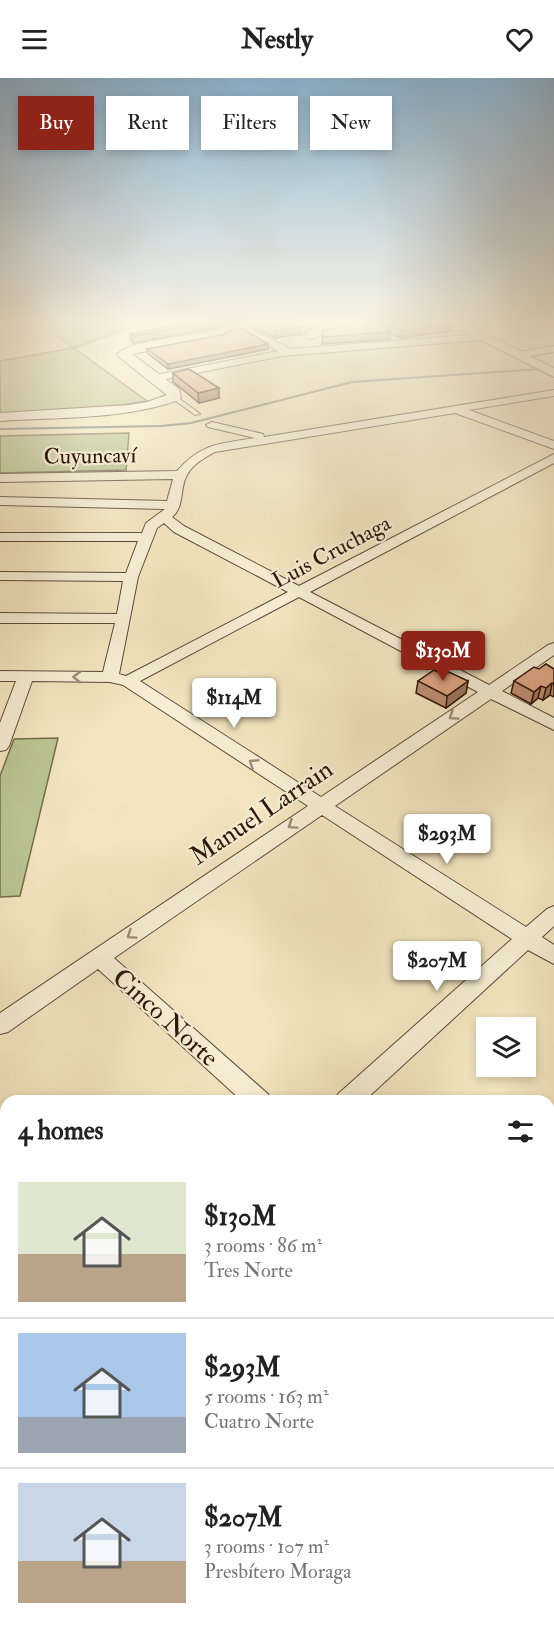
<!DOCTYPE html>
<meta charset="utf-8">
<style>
:root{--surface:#fff;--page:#f6f6f6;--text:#222;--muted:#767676;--line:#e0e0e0;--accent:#8f2418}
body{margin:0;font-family:"IM FELL Double Pica",serif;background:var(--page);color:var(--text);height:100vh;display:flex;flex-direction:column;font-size:22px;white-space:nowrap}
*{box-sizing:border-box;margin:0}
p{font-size:20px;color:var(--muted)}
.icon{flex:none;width:33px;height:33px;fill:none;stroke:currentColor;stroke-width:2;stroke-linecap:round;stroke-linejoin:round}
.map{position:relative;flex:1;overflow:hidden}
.drawer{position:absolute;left:0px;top:1017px;width:555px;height:536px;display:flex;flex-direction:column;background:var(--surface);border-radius:18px 18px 0 0;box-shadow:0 3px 9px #0003}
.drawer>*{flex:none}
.hud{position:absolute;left:18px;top:18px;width:519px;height:54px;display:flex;gap:12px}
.fabs{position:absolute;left:476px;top:939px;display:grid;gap:12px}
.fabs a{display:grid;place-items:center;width:60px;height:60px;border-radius:0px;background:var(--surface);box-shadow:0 3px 9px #0003;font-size:30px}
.price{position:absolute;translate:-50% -51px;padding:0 14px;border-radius:6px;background:#fff;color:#222;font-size:20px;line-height:39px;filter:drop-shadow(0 2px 3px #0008)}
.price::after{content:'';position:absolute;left:50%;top:36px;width:18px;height:14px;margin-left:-9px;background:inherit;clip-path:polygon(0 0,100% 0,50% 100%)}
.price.current{background:var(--accent);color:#fff}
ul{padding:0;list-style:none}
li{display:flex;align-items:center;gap:18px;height:150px;padding:0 18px}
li+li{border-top:2px solid var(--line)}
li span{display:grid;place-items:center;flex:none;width:168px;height:120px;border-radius:0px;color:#555}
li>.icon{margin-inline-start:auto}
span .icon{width:72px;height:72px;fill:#fffc;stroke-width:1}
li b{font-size:26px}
h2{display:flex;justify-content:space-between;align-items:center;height:72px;padding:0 18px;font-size:26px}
.tag{padding:0 21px;border-radius:0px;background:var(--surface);box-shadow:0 3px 9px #0003;font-size:21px;line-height:54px}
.tag.current{background:var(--accent);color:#fff}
header{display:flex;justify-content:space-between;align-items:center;height:78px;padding:0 18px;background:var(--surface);font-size:27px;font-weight:700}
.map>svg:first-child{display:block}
.green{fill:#bbc592;stroke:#746e4e;stroke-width:1.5}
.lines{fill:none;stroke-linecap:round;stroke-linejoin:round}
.stream{stroke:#737a76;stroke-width:2}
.service-casing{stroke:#5e4a38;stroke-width:2}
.minor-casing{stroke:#5e4a38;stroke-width:2}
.tertiary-casing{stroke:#5e4a38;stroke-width:2}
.service{fill:#f7efd6;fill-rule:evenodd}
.minor{fill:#f7efd6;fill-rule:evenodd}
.tertiary{fill:#f7efd6;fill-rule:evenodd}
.wall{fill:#be8d70;stroke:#2d160a;stroke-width:1.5}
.shaded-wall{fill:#9b735b;stroke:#2d160a;stroke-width:1.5}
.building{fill:#dda482;stroke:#2d160a;stroke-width:1.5}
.oneway{stroke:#9c8d7a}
.labels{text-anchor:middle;stroke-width:4.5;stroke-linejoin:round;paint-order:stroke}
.far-street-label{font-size:22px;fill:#2d160a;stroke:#f7efd6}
.street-label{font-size:26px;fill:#2d160a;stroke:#f7efd6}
</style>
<header><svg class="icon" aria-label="menu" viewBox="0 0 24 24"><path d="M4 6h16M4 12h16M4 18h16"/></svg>Nestly<svg class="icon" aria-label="heart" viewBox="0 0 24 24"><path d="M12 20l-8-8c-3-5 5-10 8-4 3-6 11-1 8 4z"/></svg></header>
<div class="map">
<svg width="554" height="1552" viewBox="0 0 554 1552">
<rect width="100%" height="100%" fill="#f3e6c0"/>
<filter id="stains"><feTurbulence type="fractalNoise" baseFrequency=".00333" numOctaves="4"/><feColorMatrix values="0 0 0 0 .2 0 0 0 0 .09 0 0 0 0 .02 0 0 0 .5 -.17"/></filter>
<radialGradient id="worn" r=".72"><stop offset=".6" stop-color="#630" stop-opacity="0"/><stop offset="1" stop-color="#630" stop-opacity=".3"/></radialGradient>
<g class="green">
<polygon points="37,245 144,245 74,270 147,323 110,329 0,338 0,283 73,270"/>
<polygon points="129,355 126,392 0,395 0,358"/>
<polygon points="58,660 20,818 0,819 0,698 14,661"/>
</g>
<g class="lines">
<polyline class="stream" points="0,351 161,348 191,345 352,304 554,290"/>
<defs>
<polygon id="service" points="172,318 176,318 200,336 195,337 172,320"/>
<g id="minor">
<polygon points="351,245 369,245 309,261 304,258"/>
<polygon points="241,246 291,271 481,256 486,259 481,262 283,278 156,303 151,300 156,297 278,273 238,251 236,249"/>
<polygon points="554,268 554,274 518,280 513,277 518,274"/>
<path d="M554,312V318L469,332L554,363V371L455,335L215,374C204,380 191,387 186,399C180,411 184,430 172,439L184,448L299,508L554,376V385L310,514L489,607L548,567L554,565V577L502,613L554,640V652L491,621L335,728L526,849L547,831L554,828V848L542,859L554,867V886L528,872L364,1023H335L338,1016L512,861L322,737L114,880L268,1016L271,1023H242L98,891L8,954L0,956V935L308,728L123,607L110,604L32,603L9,668L6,672L0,673V645L16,603H0V593L103,594L115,545H0V535L117,536L123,503L0,502V494L126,495L138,463H0V455H142L146,445L165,431L0,427V419L167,423L173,401L0,404V396L177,393C202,365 219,366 255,360L208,349L206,347L212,344L263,356L264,359ZM164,445L174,454L288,514L126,598L119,596L138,499L157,450ZM299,519L478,614L321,719L140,603Z"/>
<polygon points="549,1269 554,1271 554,1304 549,1302"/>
<polygon points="6,1319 6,1353 0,1355 0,1321"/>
<polygon points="554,1337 554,1371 549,1373 549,1339"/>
<polygon points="388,1546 424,1546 422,1552 386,1552"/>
</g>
<g id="tertiary">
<path d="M236,245H253L222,259L132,276L179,311L181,319L179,322C122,342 59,339 0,343V335L129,327L147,324L167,317L119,279L117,276C131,262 191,258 213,253C221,252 228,248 236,245Z"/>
<polygon points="447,245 463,245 554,290 554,299"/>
</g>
</defs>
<use href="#service" class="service-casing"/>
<use href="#minor" class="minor-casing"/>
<use href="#tertiary" class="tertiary-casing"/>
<use href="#service" class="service"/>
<use href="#minor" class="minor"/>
<use href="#tertiary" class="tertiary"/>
</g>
<g class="wall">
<polygon points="187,245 229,245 215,250 133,265 131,263 130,256"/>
<polygon points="251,245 321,245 300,258 298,256 275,260 251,248"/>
<polygon points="353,245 450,245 451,246 450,253 401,260 390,255 390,261 322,266 322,253"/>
<polygon points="147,271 268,271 168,291 147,275"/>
<polygon points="173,295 219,320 199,325 173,304"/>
<polygon points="539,591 554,591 554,619 550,617 543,622 538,620 531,626 511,615 514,603"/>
<polygon points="444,597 468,603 466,615 446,630 416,615 418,603"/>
</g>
<g class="shaded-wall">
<polygon points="203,245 229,245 215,250 133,265 133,258"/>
<polygon points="309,245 321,245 300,258 300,250"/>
<polygon points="451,246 450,253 401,260 401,253"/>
<polygon points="298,248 298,256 275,260 275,253"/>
<polygon points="390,254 390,261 322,266 323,259"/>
<polygon points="268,266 268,271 168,291 168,286"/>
<polygon points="219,310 219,320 199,325 198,315"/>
<polygon points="468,603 466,615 446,630 447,618"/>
<polygon points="552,605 550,617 543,622 546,610"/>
<polygon points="541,608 538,620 531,626 534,614"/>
</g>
<g class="building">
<polygon points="187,245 203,245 133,258 130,256"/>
<polygon points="259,245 309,245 300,250 298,248 275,253"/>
<polygon points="353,245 383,245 390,254 323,259 322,253"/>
<polygon points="386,245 450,245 451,246 401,253"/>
<polygon points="239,249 268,266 168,286 147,271 222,257"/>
<polygon points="189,291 219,310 198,315 173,295"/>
<polygon points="546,586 554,591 554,606 552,605 546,610 541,608 534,614 514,603 534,589 539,591"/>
<polygon points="434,592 444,597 449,594 468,603 447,618 418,603"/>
</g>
<defs><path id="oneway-chevron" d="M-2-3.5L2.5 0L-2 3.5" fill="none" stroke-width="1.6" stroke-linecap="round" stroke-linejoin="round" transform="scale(1.5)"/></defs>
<g class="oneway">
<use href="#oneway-chevron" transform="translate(77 599) rotate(-179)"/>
<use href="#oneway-chevron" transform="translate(453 638) rotate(146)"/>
<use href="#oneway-chevron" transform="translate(253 685) rotate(-147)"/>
<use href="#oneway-chevron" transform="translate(292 747) rotate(146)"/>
<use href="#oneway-chevron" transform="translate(131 857) rotate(146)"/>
</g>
<linearGradient id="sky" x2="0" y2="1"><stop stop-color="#8cb7d7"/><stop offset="0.53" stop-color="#faf4e3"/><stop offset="1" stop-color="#faf4e3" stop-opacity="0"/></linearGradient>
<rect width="554" height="462" fill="url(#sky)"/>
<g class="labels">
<g class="far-street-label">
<text transform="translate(90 377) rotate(-1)" y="8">Cuyuncaví</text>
<text transform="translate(331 473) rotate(-28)" y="8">Luis Cruchaga</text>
</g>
<g class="street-label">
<text transform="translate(261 734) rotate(-34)" y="9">Manuel Larrain</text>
<text transform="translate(166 939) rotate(42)" y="9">Cinco Norte</text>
</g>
</g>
<rect width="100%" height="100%" filter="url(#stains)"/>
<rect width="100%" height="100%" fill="url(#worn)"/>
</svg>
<div class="fabs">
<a><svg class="icon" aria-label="layers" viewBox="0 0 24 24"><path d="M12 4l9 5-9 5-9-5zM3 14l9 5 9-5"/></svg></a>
</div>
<b class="price current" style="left:443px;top:604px">$130M</b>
<b class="price" style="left:234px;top:651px">$114M</b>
<b class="price" style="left:447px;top:787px">$293M</b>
<b class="price" style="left:437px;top:914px">$207M</b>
<div class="hud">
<a class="tag current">Buy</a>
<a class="tag">Rent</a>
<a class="tag">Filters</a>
<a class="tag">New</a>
</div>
<section class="drawer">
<h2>4 homes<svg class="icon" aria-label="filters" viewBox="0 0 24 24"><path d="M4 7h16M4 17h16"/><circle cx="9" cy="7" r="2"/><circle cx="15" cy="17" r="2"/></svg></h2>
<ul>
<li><span style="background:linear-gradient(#dfe7d0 60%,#b9a48a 0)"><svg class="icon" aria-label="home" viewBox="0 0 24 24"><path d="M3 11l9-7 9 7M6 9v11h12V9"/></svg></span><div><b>$130M</b><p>3 rooms · 86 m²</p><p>Tres Norte</p></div></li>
<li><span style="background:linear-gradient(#a9c7e8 70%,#9aa5b1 0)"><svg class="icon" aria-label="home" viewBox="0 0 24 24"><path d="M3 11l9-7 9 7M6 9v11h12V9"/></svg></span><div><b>$293M</b><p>5 rooms · 163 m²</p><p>Cuatro Norte</p></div></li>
<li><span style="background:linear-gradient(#c9d6e8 65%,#b9a48a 0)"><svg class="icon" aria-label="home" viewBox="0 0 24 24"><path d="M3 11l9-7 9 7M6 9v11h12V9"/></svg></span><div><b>$207M</b><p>3 rooms · 107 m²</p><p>Presbítero Moraga</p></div></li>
</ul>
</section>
</div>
